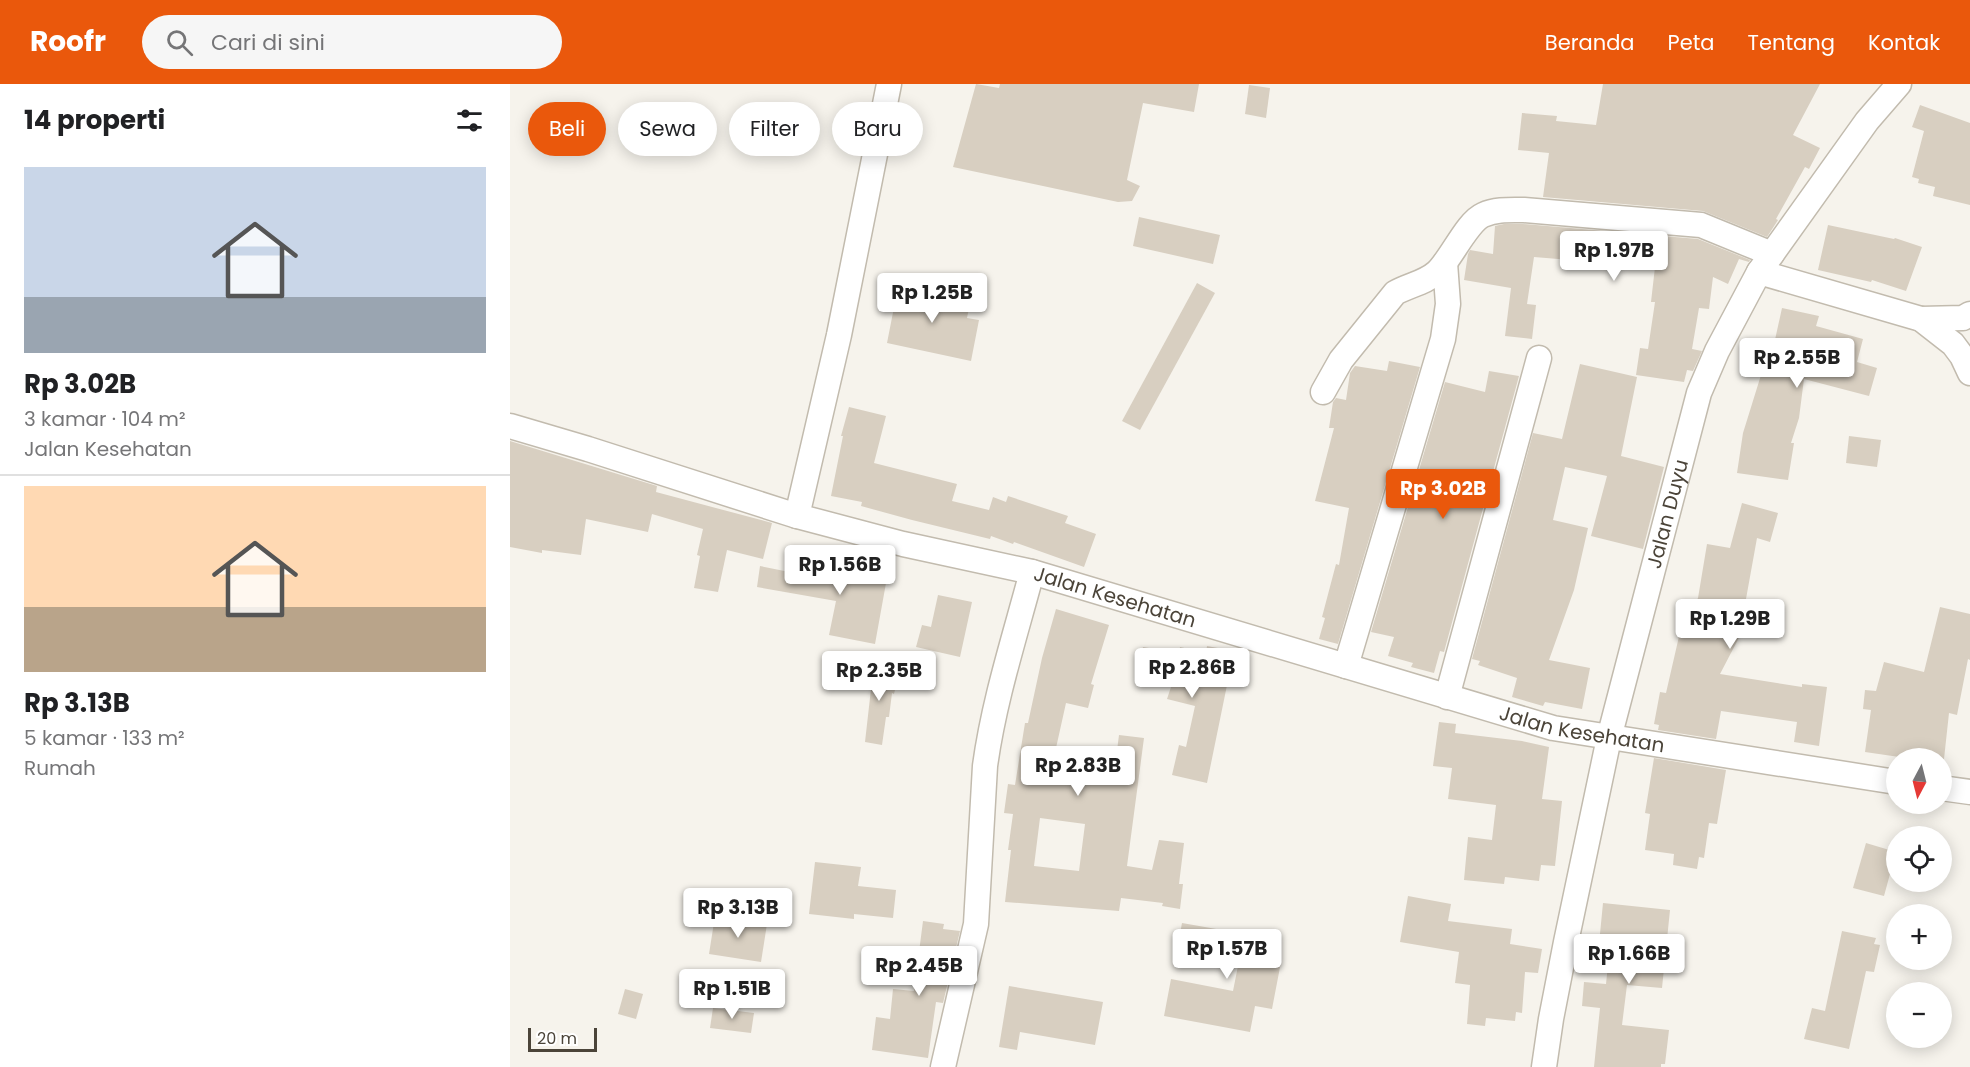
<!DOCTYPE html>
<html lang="id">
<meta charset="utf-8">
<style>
:root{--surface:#fff;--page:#f6f6f6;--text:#202124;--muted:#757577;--line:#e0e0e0;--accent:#ea580c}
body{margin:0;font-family:Poppins,sans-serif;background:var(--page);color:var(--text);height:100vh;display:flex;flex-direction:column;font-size:22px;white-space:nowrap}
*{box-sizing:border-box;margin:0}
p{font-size:20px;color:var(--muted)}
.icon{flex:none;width:33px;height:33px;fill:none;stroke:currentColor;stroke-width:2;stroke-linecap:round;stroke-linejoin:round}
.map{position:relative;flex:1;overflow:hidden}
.sheet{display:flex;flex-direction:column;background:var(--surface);width:510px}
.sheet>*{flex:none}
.hud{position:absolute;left:18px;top:18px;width:570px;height:54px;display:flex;gap:12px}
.needle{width:39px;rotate:187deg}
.controls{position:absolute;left:1376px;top:664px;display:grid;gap:12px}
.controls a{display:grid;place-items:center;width:66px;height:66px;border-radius:50%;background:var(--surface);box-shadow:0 3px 15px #0003;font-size:30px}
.scale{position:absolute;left:18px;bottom:15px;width:69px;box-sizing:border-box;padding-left:6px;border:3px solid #4b4439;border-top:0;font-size:16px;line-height:21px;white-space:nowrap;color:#4b4439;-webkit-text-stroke:4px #fff;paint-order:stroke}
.price{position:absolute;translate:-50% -51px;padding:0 14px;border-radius:6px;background:#fff;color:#222;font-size:20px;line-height:39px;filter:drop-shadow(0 2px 3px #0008)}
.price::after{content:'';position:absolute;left:50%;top:36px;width:18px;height:14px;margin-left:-9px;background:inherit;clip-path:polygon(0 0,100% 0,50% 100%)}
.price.active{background:var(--accent);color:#fff}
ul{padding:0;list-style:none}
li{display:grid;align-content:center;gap:12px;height:318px;padding:0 24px}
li+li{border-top:2px solid var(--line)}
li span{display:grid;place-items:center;height:186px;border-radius:0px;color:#555}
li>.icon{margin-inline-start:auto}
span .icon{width:108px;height:108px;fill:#fffc;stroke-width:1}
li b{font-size:26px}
h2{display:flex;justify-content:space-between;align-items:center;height:72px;padding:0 24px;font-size:26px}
.pill{padding:0 21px;border-radius:27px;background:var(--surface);box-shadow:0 3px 15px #0003;font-size:21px;line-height:54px}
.pill.active{background:var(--accent);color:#fff}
header{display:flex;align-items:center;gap:36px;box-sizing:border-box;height:84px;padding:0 30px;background:var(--accent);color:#fff}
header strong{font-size:28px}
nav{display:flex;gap:33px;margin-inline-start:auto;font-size:21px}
.search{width:420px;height:54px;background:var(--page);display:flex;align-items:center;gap:15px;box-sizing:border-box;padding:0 21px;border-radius:33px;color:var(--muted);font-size:22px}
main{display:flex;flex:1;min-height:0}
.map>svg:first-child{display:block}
.building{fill:#d8cfc1;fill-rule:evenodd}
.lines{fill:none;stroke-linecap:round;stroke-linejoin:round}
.minor-casing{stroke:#c2bbae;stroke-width:27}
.minor{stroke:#fff;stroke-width:24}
.labels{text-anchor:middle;stroke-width:5;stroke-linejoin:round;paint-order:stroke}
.street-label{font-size:20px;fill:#4b4439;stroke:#fff}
</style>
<header>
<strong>Roofr</strong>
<div class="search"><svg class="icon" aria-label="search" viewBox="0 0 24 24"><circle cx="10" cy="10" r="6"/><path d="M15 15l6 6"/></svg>Cari di sini</div>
<nav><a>Beranda</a><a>Peta</a><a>Tentang</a><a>Kontak</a></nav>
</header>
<main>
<section class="sheet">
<h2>14 properti<svg class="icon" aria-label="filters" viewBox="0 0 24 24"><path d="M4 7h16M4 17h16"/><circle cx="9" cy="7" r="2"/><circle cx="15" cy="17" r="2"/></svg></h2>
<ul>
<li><span style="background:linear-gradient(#c9d6e8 70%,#9aa5b1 0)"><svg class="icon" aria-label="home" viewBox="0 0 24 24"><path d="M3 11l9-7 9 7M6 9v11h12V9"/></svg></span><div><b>Rp 3.02B</b><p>3 kamar · 104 m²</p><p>Jalan Kesehatan</p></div></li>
<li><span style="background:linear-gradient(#ffd9b3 65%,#b9a48a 0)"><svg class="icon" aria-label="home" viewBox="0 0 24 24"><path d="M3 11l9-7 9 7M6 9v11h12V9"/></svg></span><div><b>Rp 3.13B</b><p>5 kamar · 133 m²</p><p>Rumah</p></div></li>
</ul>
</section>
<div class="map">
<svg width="1460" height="983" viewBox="0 0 1460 983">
<rect width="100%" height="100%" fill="#f6f3ec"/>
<g class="building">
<polygon points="466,0 489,4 490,0 689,0 684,28 633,19 617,96 630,102 622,117 608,118 443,83"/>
<polygon points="1093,0 1310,0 1283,51 1310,64 1299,85 1295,83 1266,135 1268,136 1257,153 1193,127 1033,113 1039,69 1008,66 1012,29 1047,32 1046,37 1086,41"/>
<polygon points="739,1 760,4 756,34 735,30"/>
<polygon points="1410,21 1460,39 1460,121 1423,112 1425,103 1408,99 1409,95 1402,93 1414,47 1402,43"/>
<polygon points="629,133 710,151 703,180 623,162"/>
<polygon points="994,140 1013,140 1188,155 1240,176 1239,178 1229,175 1218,200 1203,193 1199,225 1189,224 1182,265 1192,267 1183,287 1177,286 1174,298 1126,291 1130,264 1138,265 1145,218 1141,218 1145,183 1024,173 1017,220 1026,221 1022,255 995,252 1001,204 954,196 958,170 960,166 983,170 985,142"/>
<polygon points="1318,141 1384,155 1385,154 1412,163 1396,207 1362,196 1361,198 1308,186"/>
<polygon points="687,199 705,209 630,346 612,337"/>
<polygon points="388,203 427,209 426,210 450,215 448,222 459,224 457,234 469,236 461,277 377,259"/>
<polygon points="1272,224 1309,232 1306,242 1353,255 1347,278 1367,284 1359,312 1294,295 1289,334 1281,359 1284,359 1278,396 1227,389 1233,349 1251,291 1257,292"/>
<polygon points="879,277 910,283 828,560 809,555 815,534 812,533 826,480 829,481 839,424 805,417 824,344 819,344 823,318 826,314 836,316 840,289 845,282 877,287"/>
<polygon points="1070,280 1127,293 1111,372 1154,383 1133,465 1081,452 1097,392 1055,383 1043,436 1078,444 1064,506 1039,576 1080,584 1072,625 1035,618 1033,622 1002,613 1007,594 968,581 970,577 962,575 1023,349 1052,355"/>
<polygon points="979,287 1009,292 934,568 930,567 924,589 901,583 903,579 878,572 884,553 861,548 935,298 975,308"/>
<polygon points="339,323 376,332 364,379 447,400 442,417 479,426 483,413 496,418 498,412 558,432 555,439 586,450 574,483 504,458 503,460 481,452 480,455 402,436 351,422 352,418 321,412 333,352 331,352"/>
<polygon points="1339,352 1371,356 1367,383 1336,379"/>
<polygon points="0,357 147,402 146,408 262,439 253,475 217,466 208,508 184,504 190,472 187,471 193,445 142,430 138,448 76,435 71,471 32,466 32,469 0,463"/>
<polygon points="1232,419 1268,429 1260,458 1247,454 1234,526 1225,542 1233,546 1210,590 1292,603 1292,600 1317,603 1309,662 1284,658 1287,638 1211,627 1206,655 1148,646 1149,641 1144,640 1150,608 1156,609 1170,548 1188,514 1197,460 1220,464"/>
<polygon points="346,475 375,480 374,487 378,488 365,560 319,551 326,517 247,503 250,482 329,498 332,483 345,484"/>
<polygon points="428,511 462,518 450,573 406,563 412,541 421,543"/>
<polygon points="1430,523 1460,530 1460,576 1458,575 1447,631 1439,629 1434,675 1403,675 1355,668 1361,626 1353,625 1355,606 1366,607 1374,578 1414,588"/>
<path d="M546,525L599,541L581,600L584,601L578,624L556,619L544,673L605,682L609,651L634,654L617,782L642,786L649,756L674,759L669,800H673L670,825L652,822L653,819L611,814L609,827L495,818L501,766H498L503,730L494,729L498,700L505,701L515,639H518L532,574ZM530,734L575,740L569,787L524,782Z"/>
<polygon points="697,562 724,567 697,699 662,691 669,661 676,663 685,622 657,615 661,603 627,597 633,563 669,569 670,563 696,569"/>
<polygon points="359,582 389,589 384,610 382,609 379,633 376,633 372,661 355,658 361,605 355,604"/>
<polygon points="929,638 946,640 945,649 1012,657 1039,663 1032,715 1052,717 1045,782 1031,781 1029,797 995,793 994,800 954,796 958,753 982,756 986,721 938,715 942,684 923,682"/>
<polygon points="1144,674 1216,686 1207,740 1199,739 1194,774 1189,773 1187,785 1163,781 1164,770 1135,766 1140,730 1135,729"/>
<polygon points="1356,759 1386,768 1374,812 1343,804"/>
<polygon points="305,778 351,783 348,802 386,806 383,834 344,830 344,835 299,830"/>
<polygon points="898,812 941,820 938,837 1002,845 1000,860 1032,865 1028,889 1015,888 1012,929 1006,928 1005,937 976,934 975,942 957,940 960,901 945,899 949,868 890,858"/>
<polygon points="1093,819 1160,826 1152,904 1117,901 1112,941 1159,946 1155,980 1151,980 1151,983 1084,983 1090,924 1072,922 1074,898 1096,900 1100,861 1089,860"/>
<polygon points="205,832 257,840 251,878 199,870"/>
<polygon points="413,837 434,840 433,845 450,847 433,919 426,918 418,974 362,966 366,933 380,935 383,905 404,907"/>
<polygon points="672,839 769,856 765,877 771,878 762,925 745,922 740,948 654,932 661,895 723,907 730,872 668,860"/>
<polygon points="1332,847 1366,854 1364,860 1370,861 1364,888 1356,887 1339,965 1294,955 1302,924 1315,927"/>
<polygon points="499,902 593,918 585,961 510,948 507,966 489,963"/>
<polygon points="115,905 133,910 126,935 108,930"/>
<polygon points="203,924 244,929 241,949 200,944"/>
</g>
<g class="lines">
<defs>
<g id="minor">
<path id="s1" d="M379,0L329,251L287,432L393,460L522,488L1043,644L1386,698"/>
<polyline points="1249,188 1411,235 1443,260 1452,272 1460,289"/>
<polyline points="1411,235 1453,234 1460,230"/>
<path d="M813,308L831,276L885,209C899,201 915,199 927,188C941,175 957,138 973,131C986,125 1000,126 1014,126L1191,141L1262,170"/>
<polyline points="0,342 78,365 287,432"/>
<polyline points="836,582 933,255 938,220 935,179"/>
<polyline points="937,613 1029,274"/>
<polyline points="1431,704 1460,708"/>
<path d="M433,983L466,840L475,682C484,616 505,552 522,488"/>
<path id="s2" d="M1034,983L1041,935L1056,858L1099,654L1189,309L1207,267L1249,188L1357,37L1389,0"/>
</g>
</defs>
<use href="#minor" class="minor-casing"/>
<use href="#minor" class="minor"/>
</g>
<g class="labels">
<g class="street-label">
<text dy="7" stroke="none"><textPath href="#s2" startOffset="567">Jalan Duyu</textPath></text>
<text dy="7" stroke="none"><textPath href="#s1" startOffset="770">Jalan Kesehatan</textPath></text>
<text dy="7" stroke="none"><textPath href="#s1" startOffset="1256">Jalan Kesehatan</textPath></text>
</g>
</g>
</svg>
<div class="controls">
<a><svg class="needle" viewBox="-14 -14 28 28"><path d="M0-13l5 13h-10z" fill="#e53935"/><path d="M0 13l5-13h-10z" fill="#757577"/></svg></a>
<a><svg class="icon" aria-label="locate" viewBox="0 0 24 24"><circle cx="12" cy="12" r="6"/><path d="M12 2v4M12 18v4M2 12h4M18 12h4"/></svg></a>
<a>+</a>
<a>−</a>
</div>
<div class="scale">20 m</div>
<b class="price" style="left:1104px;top:198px">Rp 1.97B</b>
<b class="price" style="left:422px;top:240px">Rp 1.25B</b>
<b class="price" style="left:1287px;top:305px">Rp 2.55B</b>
<b class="price active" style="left:933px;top:436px">Rp 3.02B</b>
<b class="price" style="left:330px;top:512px">Rp 1.56B</b>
<b class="price" style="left:1220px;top:566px">Rp 1.29B</b>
<b class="price" style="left:682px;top:615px">Rp 2.86B</b>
<b class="price" style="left:369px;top:618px">Rp 2.35B</b>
<b class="price" style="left:568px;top:713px">Rp 2.83B</b>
<b class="price" style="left:228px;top:855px">Rp 3.13B</b>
<b class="price" style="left:717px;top:896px">Rp 1.57B</b>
<b class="price" style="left:1119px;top:901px">Rp 1.66B</b>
<b class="price" style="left:409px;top:913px">Rp 2.45B</b>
<b class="price" style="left:222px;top:936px">Rp 1.51B</b>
<div class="hud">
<a class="pill active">Beli</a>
<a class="pill">Sewa</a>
<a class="pill">Filter</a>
<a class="pill">Baru</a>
</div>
</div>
</main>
